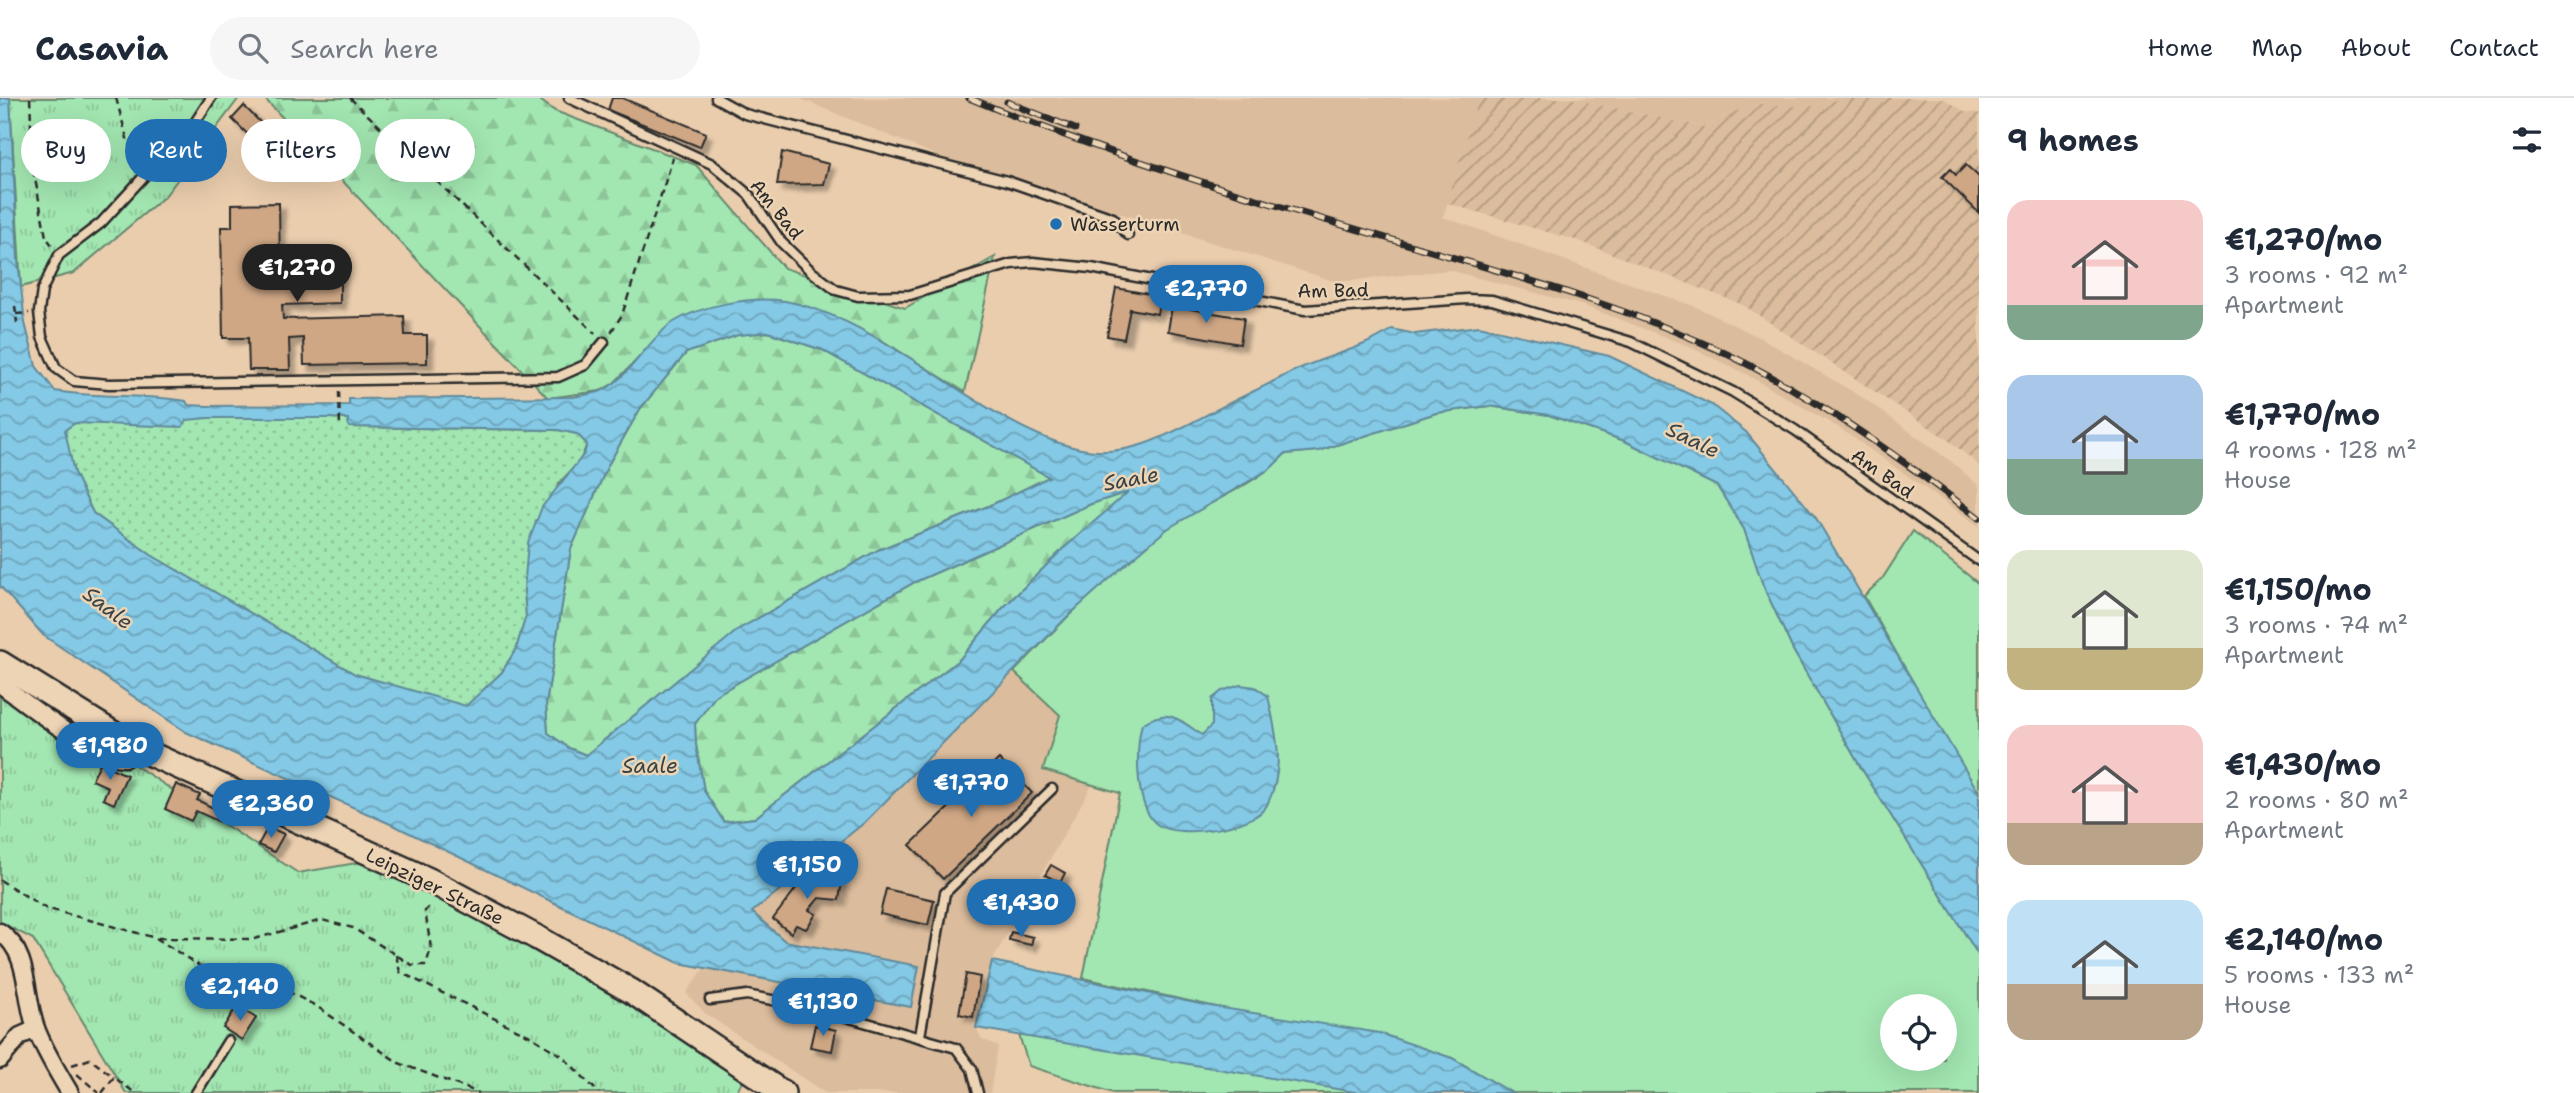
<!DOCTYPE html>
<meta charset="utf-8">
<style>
:root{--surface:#fff;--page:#f6f6f7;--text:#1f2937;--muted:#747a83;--line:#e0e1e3;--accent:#1f6fb2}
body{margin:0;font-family:"Shantell Sans",sans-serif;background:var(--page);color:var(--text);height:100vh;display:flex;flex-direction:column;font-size:26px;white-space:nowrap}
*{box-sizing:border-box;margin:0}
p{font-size:23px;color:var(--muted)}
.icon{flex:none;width:38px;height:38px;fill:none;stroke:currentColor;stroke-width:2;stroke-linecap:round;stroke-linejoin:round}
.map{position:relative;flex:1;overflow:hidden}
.drawer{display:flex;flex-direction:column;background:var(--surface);width:595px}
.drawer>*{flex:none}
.top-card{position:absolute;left:21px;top:21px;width:665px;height:63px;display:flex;gap:14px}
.fabs{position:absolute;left:1880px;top:896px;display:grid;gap:14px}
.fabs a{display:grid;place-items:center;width:77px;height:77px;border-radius:50%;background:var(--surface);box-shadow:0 7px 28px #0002;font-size:35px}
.price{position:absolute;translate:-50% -60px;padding:0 16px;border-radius:24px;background:var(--accent);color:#fff;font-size:23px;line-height:46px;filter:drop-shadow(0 2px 4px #0008)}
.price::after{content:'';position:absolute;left:50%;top:42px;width:21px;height:16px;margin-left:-10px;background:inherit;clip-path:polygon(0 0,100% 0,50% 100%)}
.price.active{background:#222;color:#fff}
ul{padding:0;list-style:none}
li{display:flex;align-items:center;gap:21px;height:175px;padding:0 28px}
li span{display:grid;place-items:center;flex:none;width:196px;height:140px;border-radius:21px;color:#555}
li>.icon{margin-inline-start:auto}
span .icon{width:84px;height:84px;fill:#fffc;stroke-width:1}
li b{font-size:30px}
h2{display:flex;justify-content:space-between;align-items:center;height:84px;padding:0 28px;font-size:30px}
.chip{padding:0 24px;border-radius:32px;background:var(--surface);box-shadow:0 7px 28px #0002;font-size:24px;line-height:63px}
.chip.active{background:var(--accent);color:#fff}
header{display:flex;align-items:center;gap:42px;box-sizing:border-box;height:98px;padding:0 35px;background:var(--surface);border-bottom:2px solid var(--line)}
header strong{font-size:33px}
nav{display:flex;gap:38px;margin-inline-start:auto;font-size:24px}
.search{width:490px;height:63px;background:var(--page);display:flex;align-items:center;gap:18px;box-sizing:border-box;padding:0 24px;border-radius:38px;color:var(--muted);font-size:26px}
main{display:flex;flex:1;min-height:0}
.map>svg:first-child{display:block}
.built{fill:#dbbc9c}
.industrial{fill:url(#industrial-furrows)}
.grass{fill:#a2e6b1;stroke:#66886e;stroke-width:2;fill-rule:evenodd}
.forest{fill:url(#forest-firs);stroke:#66886e;stroke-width:2}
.park{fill:url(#park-tufts);stroke:#66886e;stroke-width:2}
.garden{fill:url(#garden-dots);stroke:#66886e;stroke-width:2}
.water{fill:url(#water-waves);stroke:#608a9b;stroke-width:2;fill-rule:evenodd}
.building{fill:#cfa785;stroke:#2b2b2b;stroke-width:2;filter:url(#shadow)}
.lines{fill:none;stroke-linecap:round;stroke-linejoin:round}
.lane-casing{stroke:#2b2b2b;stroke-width:13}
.street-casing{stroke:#2b2b2b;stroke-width:21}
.secondary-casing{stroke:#2b2b2b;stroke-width:28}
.path{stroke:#2b2b2b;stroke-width:2.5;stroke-dasharray:7 5;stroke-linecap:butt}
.lane{stroke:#edd4b5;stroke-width:8}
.street{stroke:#edd4b5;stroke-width:16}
.secondary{stroke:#edd4b5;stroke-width:23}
.rail-casing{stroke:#2b2b2b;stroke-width:7}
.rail{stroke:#edd4b5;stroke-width:4.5;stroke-dasharray:13;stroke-linecap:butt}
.poi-dot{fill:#1f6fb2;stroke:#edd4b5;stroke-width:2.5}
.labels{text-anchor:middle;stroke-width:5;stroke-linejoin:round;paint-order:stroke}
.street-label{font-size:19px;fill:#2b2b2b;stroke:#edd4b5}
.poi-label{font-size:19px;fill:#2b2b2b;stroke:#edd4b5;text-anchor:start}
.water-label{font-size:21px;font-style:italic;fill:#384347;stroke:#edd4b5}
</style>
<header>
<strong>Casavia</strong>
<div class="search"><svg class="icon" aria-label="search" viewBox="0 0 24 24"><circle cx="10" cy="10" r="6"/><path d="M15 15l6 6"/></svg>Search here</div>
<nav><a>Home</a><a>Map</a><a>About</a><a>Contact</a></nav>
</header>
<main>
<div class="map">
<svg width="1979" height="995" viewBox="0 0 1979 995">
<defs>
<pattern id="industrial-furrows" width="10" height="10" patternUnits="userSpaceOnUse" patternTransform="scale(1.75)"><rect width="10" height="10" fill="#dbbc9c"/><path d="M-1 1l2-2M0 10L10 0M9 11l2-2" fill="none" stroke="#b2997f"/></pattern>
<pattern id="forest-firs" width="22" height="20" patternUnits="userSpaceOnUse" patternTransform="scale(1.75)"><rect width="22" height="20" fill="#a2e6b1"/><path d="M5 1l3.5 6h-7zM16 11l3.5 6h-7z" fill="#8cc598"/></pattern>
<pattern id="park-tufts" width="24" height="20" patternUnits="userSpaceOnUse" patternTransform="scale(1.75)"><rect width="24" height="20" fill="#a2e6b1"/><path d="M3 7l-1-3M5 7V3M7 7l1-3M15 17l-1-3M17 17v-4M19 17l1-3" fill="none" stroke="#8cc598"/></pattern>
<pattern id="garden-dots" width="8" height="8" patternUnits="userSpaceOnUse" patternTransform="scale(1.75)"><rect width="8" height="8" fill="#a2e6b1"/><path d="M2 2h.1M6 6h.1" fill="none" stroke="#8cc598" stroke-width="1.8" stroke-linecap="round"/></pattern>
<pattern id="water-waves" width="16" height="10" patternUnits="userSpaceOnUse" patternTransform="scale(1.75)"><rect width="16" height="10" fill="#84c9e5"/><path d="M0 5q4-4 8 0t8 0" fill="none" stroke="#6ca3ba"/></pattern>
<filter id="shadow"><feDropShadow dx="6" dy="6" stdDeviation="2" flood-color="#0004"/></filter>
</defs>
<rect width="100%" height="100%" fill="#eacdad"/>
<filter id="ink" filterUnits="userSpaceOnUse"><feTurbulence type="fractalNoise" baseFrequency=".0143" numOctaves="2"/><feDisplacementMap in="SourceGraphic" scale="14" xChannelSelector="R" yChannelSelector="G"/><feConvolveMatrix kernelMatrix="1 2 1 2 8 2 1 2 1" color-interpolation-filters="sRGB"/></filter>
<g filter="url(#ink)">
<g class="built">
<polygon points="799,0 1479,0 1443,119 1696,209 1761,240 1862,299 1953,365 1979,388 1979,428 1841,331 1744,275 1686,247 1585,208 1449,172 1337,184 938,58"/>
<polygon points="1568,0 1846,0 1808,9 1759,7 1727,16 1708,30"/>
<polygon points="1014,574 1060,617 1043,671 1092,687 992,863 976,930 982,941 998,948 990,995 825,995 706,916 686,895 705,869 911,908 919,868 785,843 751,814 864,725"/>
</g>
<polygon class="industrial" points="1479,0 1568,0 1708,30 1727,16 1759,6 1808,9 1846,0 1942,0 1966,14 1979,15 1979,367 1947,341 1743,207 1579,143 1446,105"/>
<g class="grass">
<path d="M1489,308L1549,317L1625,343L1717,388L1744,431L1763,487L1793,552L1860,668L1979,858V995H1512L1452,960L1083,880L1120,695L1043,672L1060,617L1014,574C1062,525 1111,471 1167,431C1205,404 1253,390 1285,356L1318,353L1436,315ZM1892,908H1944V961H1892Z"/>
<polygon points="1913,433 1979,486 1979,695 1947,644 1864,498 1882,481"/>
<polygon points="1019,937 1357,993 1360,995 1113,995 1029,968"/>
</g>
<g class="forest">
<polygon points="264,0 537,0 555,13 696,67 784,170 905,210 995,159 965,294 881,242 839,223 784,203 759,203 672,226 613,286 600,293 548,300"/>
<polygon points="768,234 822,252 1049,379 991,407 878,452 740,531 586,657 569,650 548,635 546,606 571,451 608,367 640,311 686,255 738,237"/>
<polygon points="1130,393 1063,451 1002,511 960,561 755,720 724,724 704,693 696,647 695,626 716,597 915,484 1091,406"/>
</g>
<g class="park">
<polygon points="10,0 239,0 165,98 74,175 21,189"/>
<polygon points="0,578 298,775 368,763 428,791 631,904 744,981 735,995 126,995 33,841 0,824"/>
</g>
<polygon class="garden" points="208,320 329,320 348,321 349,329 558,332 577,336 587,346 580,363 559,385 524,492 526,518 516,551 502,574 466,609 355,576 151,457 93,415 74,375 64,332 75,325"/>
<g class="water">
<path d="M0,0H10L18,162L25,225L36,268L55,293C100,301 141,295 186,303L188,307L208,308L349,307V301L573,299C582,297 591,296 599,294C627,284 647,242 672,225C701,207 751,198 785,203C826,210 870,235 905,257C960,290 1018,337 1081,351C1132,362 1178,331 1220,310C1241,299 1261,290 1282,279C1317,259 1359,254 1392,231L1415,236L1479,228L1609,258L1712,307L1746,334L1816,420L1979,695V858L1860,668L1793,552L1763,487L1744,431L1717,388L1625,343L1549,317L1489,308L1436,315L1318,353L1285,356L1270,371L1167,431L1126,466L1067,519L864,725L752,814L785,843L919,868L911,909L679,865L397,729L186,634L43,537L0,488ZM768,234L822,252L1049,379L991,407L878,452L739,531L586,657L569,650L548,635L546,606L571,451L608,367L640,311L686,255L738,237ZM208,320H329L348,321L349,329L558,332L577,336L587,346L584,356L542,409L528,445L524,492L526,518L516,551L502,574L466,608L355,576L151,457L93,415L74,375L65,332L75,325L182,329L187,322ZM1128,394L1063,451L1002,511L960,561L755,720L724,724L704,693L696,647L695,626L716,597L915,484L1091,406Z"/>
<path d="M1240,587L1255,589L1268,598C1276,636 1286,670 1267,707C1256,730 1179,741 1158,727C1135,711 1135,651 1142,626C1169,609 1178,621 1202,637L1212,627V601L1222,593Z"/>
<polygon points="992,863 1210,908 1379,935 1452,960 1512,995 1360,995 976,930"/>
</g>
<g class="building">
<polygon points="612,0 622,0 706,35 700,49 608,12"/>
<polygon points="244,8 275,39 263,51 232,21"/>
<polygon points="782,54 829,66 824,86 777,87"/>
<polygon points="1966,67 1979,79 1979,115 1942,79 1950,71 1956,77"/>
<polygon points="279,105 280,168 340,167 340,205 282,207 283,221 404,218 405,237 427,237 427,265 304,267 303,240 289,241 290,272 249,272 248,240 223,240 221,129 232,129 232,106"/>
<polygon points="1116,190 1160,198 1157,216 1130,211 1124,241 1107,238"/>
<polygon points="1172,208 1244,220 1240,246 1168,233"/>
<polygon points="999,661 1032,695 943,781 910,747"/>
<polygon points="100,665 127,677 114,706 103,701 108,689 92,682"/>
<polygon points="176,686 200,697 197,702 224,715 220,724 196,713 191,723 165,711"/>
<polygon points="268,729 284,736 274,754 258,747"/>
<polygon points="1051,767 1065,775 1060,785 1045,777"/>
<polygon points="806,777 842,783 839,802 819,800 809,812 816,816 806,831 796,827 791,835 773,821"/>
<polygon points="886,791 934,802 928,827 880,816"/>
<polygon points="1011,834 1033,839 1031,847 1009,842"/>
<polygon points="966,876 980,879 973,919 959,916"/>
<polygon points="237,908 256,920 242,942 223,930"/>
<polygon points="815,927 836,932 832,953 810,949"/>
</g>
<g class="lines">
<defs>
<g id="lane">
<polyline points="211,0 183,43 148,74 101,125 59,157 42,192 39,214 42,239 56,270 74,283 109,286 558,279 585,267 604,244"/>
<polyline points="569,0 712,66 749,97 782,145 812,174 836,192 858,198 910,197 1011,166 1033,164 1091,170 1305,212 1467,201 1492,202 1631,244 1733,294 1795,332 1979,463"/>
<polyline points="716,0 745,16 1007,83 1113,120 1128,137"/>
<polyline points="710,902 747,897 825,913 956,950 972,971 978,995"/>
<polyline points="920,938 945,795 1052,691"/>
<polyline points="196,995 228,943"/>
</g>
<g id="street">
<path d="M0,586C26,605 95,661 125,660L135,649"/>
<path d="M0,834C31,855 24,901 37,933C46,955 58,975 70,995"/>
<polyline points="0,962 20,938 36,931"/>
</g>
<polyline id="secondary" points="0,565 135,649 429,782 536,839 631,893 783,995"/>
</defs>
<use href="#lane" class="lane-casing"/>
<use href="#street" class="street-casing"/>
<use href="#secondary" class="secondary-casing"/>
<g class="path">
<polyline points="30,0 33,70 46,139 52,147"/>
<polyline points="116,0 128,44 142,66"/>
<polyline points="350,0 595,235"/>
<polyline points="15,208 17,225"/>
<polyline points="16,216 29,215"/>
<polyline points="611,234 622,217 673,60"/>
<polyline points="339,294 340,330"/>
<polyline points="0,782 45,810 156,840 204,871 243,877 272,885 316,908 399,965 479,995"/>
<polyline points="158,840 254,841 322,822 353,830 412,867 426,867 431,850 425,813 431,806"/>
<polyline points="396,857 400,874 530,938 561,957 599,995"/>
<polyline points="72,967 90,961 114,979"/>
<polyline points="77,976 99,995"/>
<polyline points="102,995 114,979 135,995"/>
</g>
<use href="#lane" class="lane"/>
<use href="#street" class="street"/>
<use href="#secondary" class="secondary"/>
<defs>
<g id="rail">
<path d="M969,0C1105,56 1243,98 1383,139C1495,172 1607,202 1714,250C1809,293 1896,357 1979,420"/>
<polyline points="1007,4 1075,31"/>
</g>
</defs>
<use href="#rail" class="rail-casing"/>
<use href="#rail" class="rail"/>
</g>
</g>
<circle class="poi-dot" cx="1056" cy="126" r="7"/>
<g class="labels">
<g class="street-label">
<text transform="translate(777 111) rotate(51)" y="7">Am Bad</text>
<text transform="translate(1333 192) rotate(-1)" y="7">Am Bad</text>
<text transform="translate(1883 375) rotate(35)" y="7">Am Bad</text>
<text transform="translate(435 788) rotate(26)" y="7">Leipziger Straße</text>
</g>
<g class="poi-label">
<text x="1070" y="133">Wasserturm</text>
</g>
<g class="water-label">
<text transform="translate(1693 342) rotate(26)" y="7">Saale</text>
<text transform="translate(1131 381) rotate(-10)" y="7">Saale</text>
<text transform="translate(108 510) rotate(37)" y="7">Saale</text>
<text x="650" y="675">Saale</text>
</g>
</g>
</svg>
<div class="fabs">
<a><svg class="icon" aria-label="locate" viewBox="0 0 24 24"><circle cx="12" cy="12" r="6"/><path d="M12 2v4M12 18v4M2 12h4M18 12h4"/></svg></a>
</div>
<b class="price active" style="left:297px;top:206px">€1,270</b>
<b class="price" style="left:1206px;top:227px">€2,770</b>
<b class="price" style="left:110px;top:684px">€1,980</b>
<b class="price" style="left:971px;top:721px">€1,770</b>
<b class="price" style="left:271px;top:742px">€2,360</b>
<b class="price" style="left:807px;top:803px">€1,150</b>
<b class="price" style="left:1021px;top:841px">€1,430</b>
<b class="price" style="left:240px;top:925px">€2,140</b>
<b class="price" style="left:823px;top:940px">€1,130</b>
<div class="top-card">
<a class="chip">Buy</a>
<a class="chip active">Rent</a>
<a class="chip">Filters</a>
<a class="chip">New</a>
</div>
</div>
<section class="drawer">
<h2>9 homes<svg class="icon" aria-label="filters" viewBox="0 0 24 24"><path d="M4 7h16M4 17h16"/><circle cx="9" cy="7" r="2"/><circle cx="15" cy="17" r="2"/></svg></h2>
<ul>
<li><span style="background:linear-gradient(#f6c9c9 75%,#7fa58c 0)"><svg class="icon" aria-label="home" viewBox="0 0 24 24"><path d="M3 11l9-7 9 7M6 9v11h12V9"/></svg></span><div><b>€1,270/mo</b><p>3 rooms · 92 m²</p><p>Apartment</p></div></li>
<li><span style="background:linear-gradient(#a9c7e8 60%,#7fa58c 0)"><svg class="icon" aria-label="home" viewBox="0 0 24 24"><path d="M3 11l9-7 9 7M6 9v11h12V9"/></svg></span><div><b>€1,770/mo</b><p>4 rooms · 128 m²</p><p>House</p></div></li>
<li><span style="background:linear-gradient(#dfe7d0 70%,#c2b280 0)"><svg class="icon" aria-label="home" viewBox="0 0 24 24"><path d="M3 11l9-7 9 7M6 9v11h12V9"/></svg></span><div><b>€1,150/mo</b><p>3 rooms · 74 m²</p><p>Apartment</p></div></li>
<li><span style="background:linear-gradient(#f6c9c9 70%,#b9a48a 0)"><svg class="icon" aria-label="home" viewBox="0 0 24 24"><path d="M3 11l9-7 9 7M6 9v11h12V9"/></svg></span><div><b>€1,430/mo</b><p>2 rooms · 80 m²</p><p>Apartment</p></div></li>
<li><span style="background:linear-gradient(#bfe0f5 60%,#b9a48a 0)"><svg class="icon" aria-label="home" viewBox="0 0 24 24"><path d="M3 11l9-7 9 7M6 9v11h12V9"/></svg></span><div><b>€2,140/mo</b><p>5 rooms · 133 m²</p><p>House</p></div></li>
</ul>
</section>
</main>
